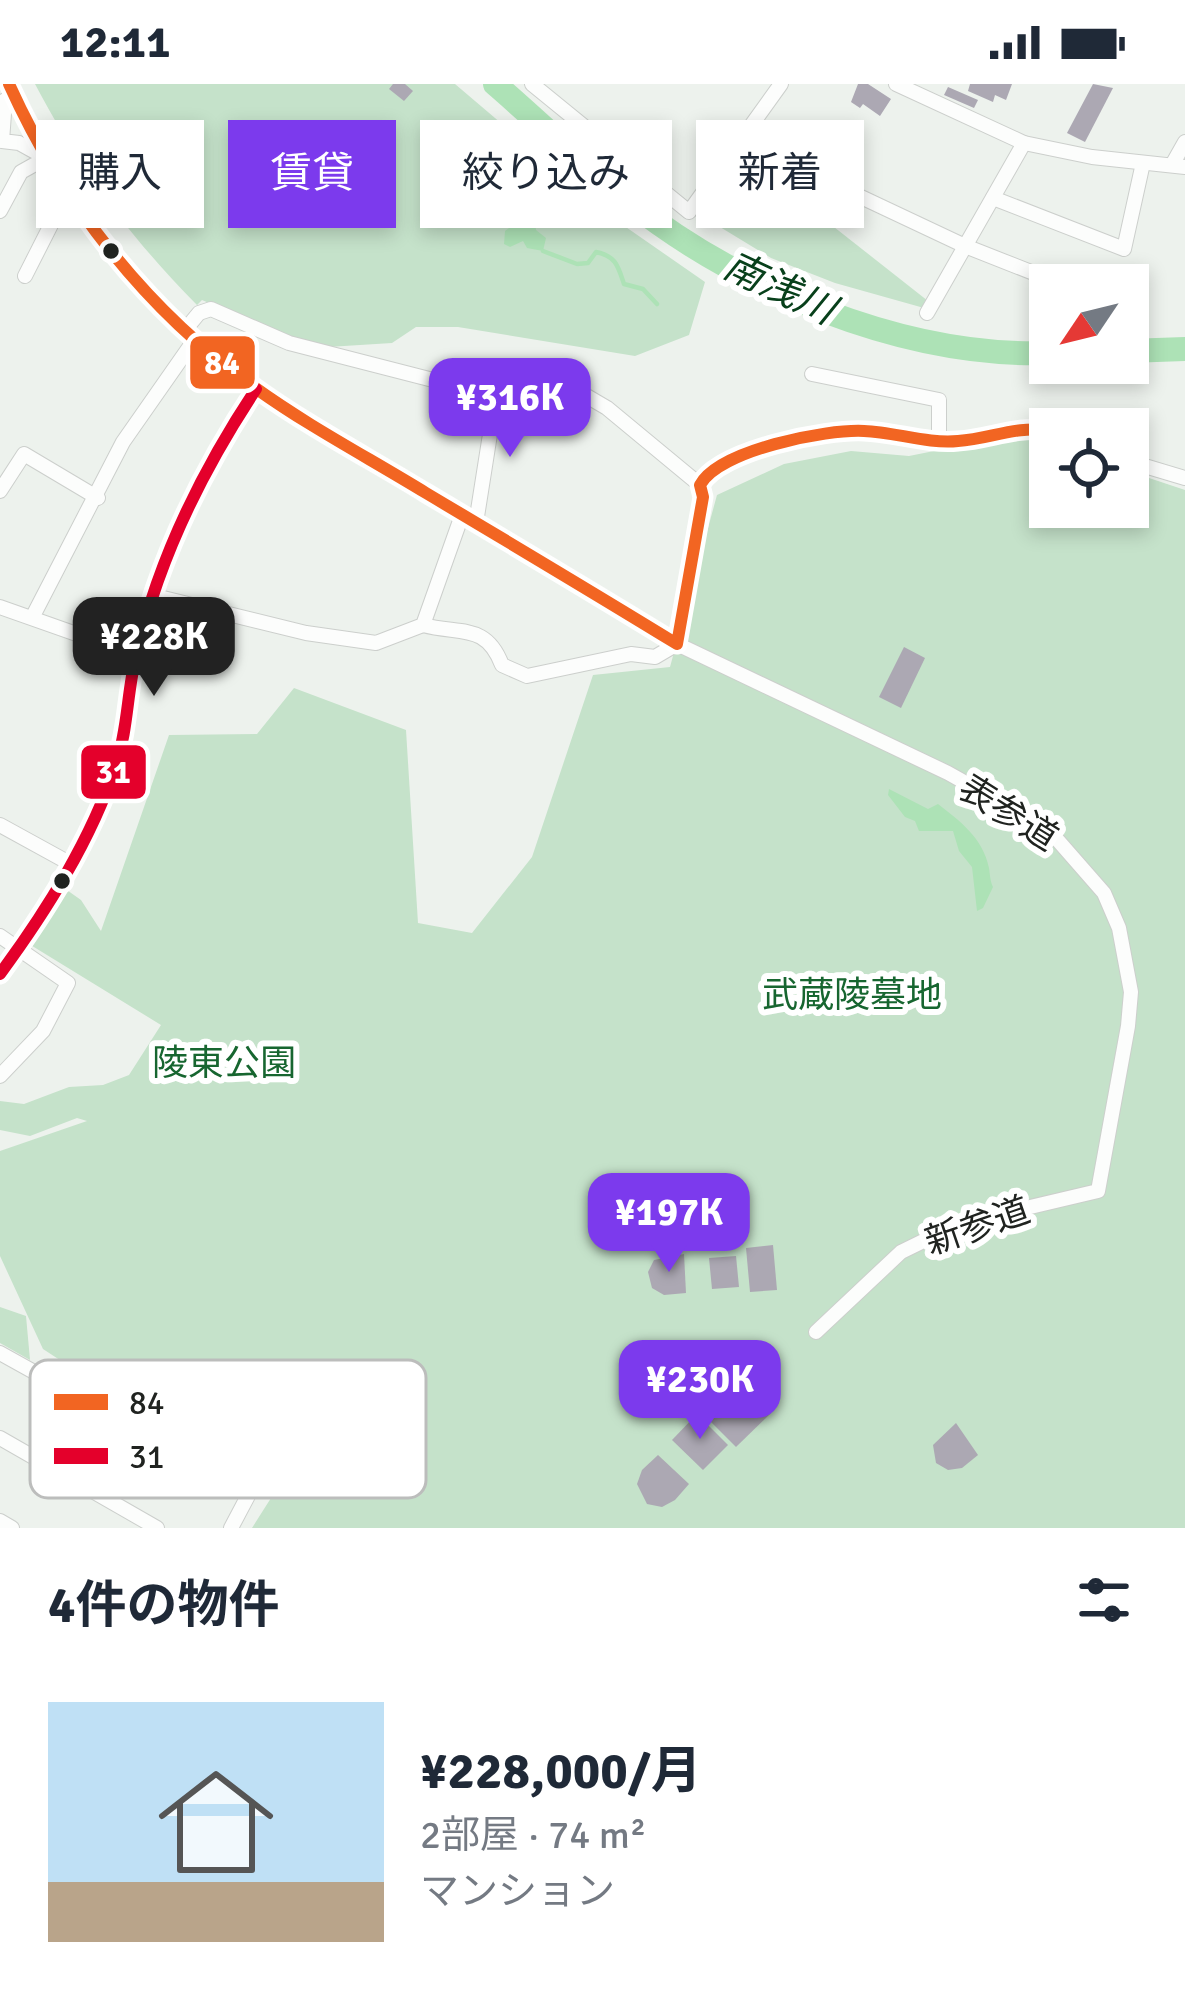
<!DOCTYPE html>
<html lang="ja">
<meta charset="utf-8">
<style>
:root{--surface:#fff;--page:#f2f2f3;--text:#1f2937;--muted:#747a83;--line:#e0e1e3;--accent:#7c3aed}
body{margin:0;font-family:Signika,"Noto Sans JP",sans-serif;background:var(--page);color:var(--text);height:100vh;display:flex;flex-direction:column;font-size:45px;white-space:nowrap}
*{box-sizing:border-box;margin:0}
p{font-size:39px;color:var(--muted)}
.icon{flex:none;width:66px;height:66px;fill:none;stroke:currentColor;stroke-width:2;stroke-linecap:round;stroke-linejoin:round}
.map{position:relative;height:1444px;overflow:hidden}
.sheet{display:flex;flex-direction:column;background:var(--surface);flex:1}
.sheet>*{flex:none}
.banner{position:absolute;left:36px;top:36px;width:1113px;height:108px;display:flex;gap:24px}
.needle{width:78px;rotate:235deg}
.fabs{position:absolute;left:1029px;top:180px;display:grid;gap:24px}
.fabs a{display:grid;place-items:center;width:120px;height:120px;border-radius:0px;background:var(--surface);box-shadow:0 6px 18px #0003;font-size:60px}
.price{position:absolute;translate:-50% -102px;padding:0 27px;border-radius:24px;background:var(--accent);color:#fff;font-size:39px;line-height:78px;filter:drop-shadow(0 3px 6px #0008)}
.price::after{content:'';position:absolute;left:50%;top:72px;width:36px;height:27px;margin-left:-18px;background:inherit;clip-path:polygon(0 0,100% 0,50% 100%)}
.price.active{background:#222;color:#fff}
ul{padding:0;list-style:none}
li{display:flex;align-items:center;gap:36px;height:300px;padding:0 48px}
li+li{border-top:3px solid var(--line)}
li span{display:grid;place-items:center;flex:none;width:336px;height:240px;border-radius:0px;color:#555}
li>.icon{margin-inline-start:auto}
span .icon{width:144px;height:144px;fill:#fffc;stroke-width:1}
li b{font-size:51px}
h2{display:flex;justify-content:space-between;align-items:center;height:144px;padding:0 48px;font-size:51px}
.tag{padding:0 42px;border-radius:0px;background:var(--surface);box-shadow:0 6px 18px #0003;font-size:42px;line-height:108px}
.tag.active{background:var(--accent);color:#fff}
.status{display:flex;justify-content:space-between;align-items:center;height:84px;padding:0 60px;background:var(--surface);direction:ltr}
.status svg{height:33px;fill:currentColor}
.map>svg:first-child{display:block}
.green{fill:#c5e2ca}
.water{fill:#ade2b6}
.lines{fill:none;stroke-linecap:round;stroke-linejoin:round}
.stream{stroke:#ade2b6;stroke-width:4.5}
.river{stroke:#ade2b6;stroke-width:24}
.building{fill:#aca8b3}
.minor-casing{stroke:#cccfcc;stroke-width:16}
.major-casing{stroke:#cccecc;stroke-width:20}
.minor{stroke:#fcfdfc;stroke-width:14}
.major{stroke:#d4dfd9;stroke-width:16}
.bus-1-casing{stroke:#fff;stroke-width:21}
.bus-2-casing{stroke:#fff;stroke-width:21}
.bus-1{stroke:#f26522;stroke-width:12}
.bus-2{stroke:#e4002b;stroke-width:12}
.bus-dot{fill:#202320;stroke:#fff;stroke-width:4.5}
.labels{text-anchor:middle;stroke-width:12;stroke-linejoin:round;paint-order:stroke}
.street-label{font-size:36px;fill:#202320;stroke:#fff}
.park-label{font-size:36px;fill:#176630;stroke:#fff}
.water-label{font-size:39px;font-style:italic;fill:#08401b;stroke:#fff}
.key{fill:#fff;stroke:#bcbdbc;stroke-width:3}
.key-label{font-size:33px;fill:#202320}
.line-badge{stroke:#fff;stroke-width:4.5}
.badge-label{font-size:33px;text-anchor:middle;font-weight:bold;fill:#fff}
</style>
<div class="status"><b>12:11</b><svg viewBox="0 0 49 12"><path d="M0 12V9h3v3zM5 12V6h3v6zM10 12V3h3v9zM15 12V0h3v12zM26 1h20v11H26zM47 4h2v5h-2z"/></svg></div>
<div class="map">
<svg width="1185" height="1444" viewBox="0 0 1185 1444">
<rect width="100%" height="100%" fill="#edf2ed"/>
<g class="green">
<path d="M35,0H455L610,132L705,198L689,251L635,272L458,243H416L392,259L328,263L289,253L202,216L197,221C129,152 81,87 35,0Z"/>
<polygon points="738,90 834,143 928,217 924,224 835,199 771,174 697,129 707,108 716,115"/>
<polygon points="1019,350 1050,352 1050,423 1128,423 1128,387 1185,406 1185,1444 252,1444 271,1414 43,1265 0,1172 0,1067 87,1037 77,1034 30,1052 0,1046 0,1017 24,1020 69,1003 103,1001 129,991 161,941 29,860 64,804 81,816 101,847 169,651 257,650 294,604 406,646 418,839 472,849 532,773 593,591 670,583 717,411 784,380 851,367 909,372"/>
<polygon points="0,1223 26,1232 30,1276 0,1259"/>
</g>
<g class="water">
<polygon points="520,130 535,135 536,146 546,154 543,167 527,164 523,157 510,163 504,160 505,147 516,139"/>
<path d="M889,705L928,725L938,720C960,737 983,754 989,784C990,790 990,797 993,803L983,824L977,827L972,783L959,767L953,747H919L915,737L905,733L888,711Z"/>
</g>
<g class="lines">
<path class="stream" d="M543,167L577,180L588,179L596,168C616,172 618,182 624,200L643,205L657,220"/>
<g class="river">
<path d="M495,0C539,38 581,79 626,115C739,205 904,274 1050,269"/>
<polyline points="1128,267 1185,265"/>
</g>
</g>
<g class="building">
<polygon points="393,0 405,0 413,7 404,17 389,5"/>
<polygon points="858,0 868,0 891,15 880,32 863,20 860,24 851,18"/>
<polygon points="970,0 1012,0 1006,16 995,11 993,18 968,7"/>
<polygon points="1093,0 1113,4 1085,58 1067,49"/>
<polygon points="948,3 978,16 974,24 944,11"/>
<polygon points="904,563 925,574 901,624 879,613"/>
<polygon points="773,1161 777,1206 750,1208 746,1164"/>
<polygon points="684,1170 686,1209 664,1211 652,1204 648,1188 654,1176"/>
<polygon points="736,1172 739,1203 712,1205 709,1174"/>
<polygon points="729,1286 771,1329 736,1363 694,1321"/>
<polygon points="697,1330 728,1361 703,1386 672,1356"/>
<polygon points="956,1339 978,1371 962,1384 948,1386 936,1379 933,1361"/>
<polygon points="658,1371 689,1400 675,1416 662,1423 647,1420 637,1400 642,1386"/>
</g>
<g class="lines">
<defs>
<g id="minor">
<polyline points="532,0 689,128 781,0"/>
<polyline points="896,0 1024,59 1092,73 1185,83"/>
<polyline points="1172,81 1185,58"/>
<polyline points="844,105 965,162 1064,201"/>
<polyline points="993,114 1124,165 1143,79"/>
<polyline points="0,127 21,88 46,74 19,59 2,57 5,16"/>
<polyline points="25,192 58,127 74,116"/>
<polyline points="927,229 1024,59"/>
<polyline points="185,246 199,229 211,225 289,259 472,306 535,300 578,307 607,324 700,401"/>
<polyline points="812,290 939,316 939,357"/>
<polyline points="1128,377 1185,394"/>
<polyline points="0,407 24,370 98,414"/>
<polyline points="476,439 497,306"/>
<polyline points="155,512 306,549 376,559 423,541 462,431"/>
<polyline points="0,523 136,571"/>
<polyline points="33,532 123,358 195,255"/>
<path d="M423,541C461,551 486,539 502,581L527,592L631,570L655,573L677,560L703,413L700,401C719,366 826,345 864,347C895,348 927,360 958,357C991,355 1016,341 1050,347"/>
<polyline points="677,560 948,689 1048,745 1104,809 1119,844 1131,908 1128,942 1098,1107 958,1140 901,1168 816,1248"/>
<polyline points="0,741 71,780"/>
<polyline points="0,852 68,899 43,947 0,992"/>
<path d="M0,890C47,826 91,756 116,681C128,645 127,608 136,572C158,475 201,388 256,305"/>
<polyline points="0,1269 250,1408 231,1444"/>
<polyline points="0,1354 157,1444"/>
<polyline points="0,1437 12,1444"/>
</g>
<path id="major" d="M9,0C63,120 147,227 254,303C308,342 369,374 426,409C510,459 594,509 677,560"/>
</defs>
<use href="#minor" class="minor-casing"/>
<use href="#major" class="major-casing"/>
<use href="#minor" class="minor"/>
<use href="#major" class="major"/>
<defs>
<path id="bus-1" d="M9,0C63,120 147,227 254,303C308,342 369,374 426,409C510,459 594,509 677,560L703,413L700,401C719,366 826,345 864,347C895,348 927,360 958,357C991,355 1016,341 1050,347"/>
<path id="bus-2" d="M0,890C47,826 91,756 116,681C128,645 127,608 136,572C158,475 201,388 256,305"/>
</defs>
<use href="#bus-1" class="bus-1-casing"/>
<use href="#bus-2" class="bus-2-casing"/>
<use href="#bus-1" class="bus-1"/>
<use href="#bus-2" class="bus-2"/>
</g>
<g class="bus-dot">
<circle cx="111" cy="167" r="10"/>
<circle cx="62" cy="797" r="10"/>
</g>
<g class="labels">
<g class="street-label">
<text transform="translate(1009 728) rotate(32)" y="13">表参道</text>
<text transform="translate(977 1141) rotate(-19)" y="13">新参道</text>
</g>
<g class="park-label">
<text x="852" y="923">武蔵陵墓地</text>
<text x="224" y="991">陵東公園</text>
</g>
<g class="water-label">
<text transform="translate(780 203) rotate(25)" y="14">南浅川</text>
</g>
</g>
<rect x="30" y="1276" width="396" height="138" rx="18" class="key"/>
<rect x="54" y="1310" width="54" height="16" fill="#f26522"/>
<rect x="54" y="1364" width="54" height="16" fill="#e4002b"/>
<g class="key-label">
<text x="129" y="1330">84</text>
<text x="129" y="1384">31</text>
</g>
<g class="line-badge">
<rect x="188" y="250" width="69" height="57" rx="12" fill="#f26522"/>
<rect x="79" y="659" width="69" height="58" rx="12" fill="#e4002b"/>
</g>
<g class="badge-label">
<text x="222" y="290">84</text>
<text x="113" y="699">31</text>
</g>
</svg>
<div class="fabs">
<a><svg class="needle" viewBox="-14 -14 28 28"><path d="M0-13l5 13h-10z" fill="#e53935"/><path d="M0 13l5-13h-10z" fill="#747a83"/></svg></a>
<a><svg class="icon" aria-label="locate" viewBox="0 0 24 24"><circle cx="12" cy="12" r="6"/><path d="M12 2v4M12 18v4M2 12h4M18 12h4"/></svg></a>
</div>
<b class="price" style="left:510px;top:376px">¥316K</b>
<b class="price active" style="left:154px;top:615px">¥228K</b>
<b class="price" style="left:669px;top:1191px">¥197K</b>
<b class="price" style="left:700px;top:1358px">¥230K</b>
<div class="banner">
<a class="tag">購入</a>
<a class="tag active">賃貸</a>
<a class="tag">絞り込み</a>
<a class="tag">新着</a>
</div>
</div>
<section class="sheet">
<h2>4件の物件<svg class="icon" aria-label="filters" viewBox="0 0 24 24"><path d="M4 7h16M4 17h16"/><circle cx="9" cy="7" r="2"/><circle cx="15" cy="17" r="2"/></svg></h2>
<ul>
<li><span style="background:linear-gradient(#bfe0f5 75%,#b9a48a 0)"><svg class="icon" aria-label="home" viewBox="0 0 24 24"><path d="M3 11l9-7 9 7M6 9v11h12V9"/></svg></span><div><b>¥228,000/月</b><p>2部屋 · 74 m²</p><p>マンション</p></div></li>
</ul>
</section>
